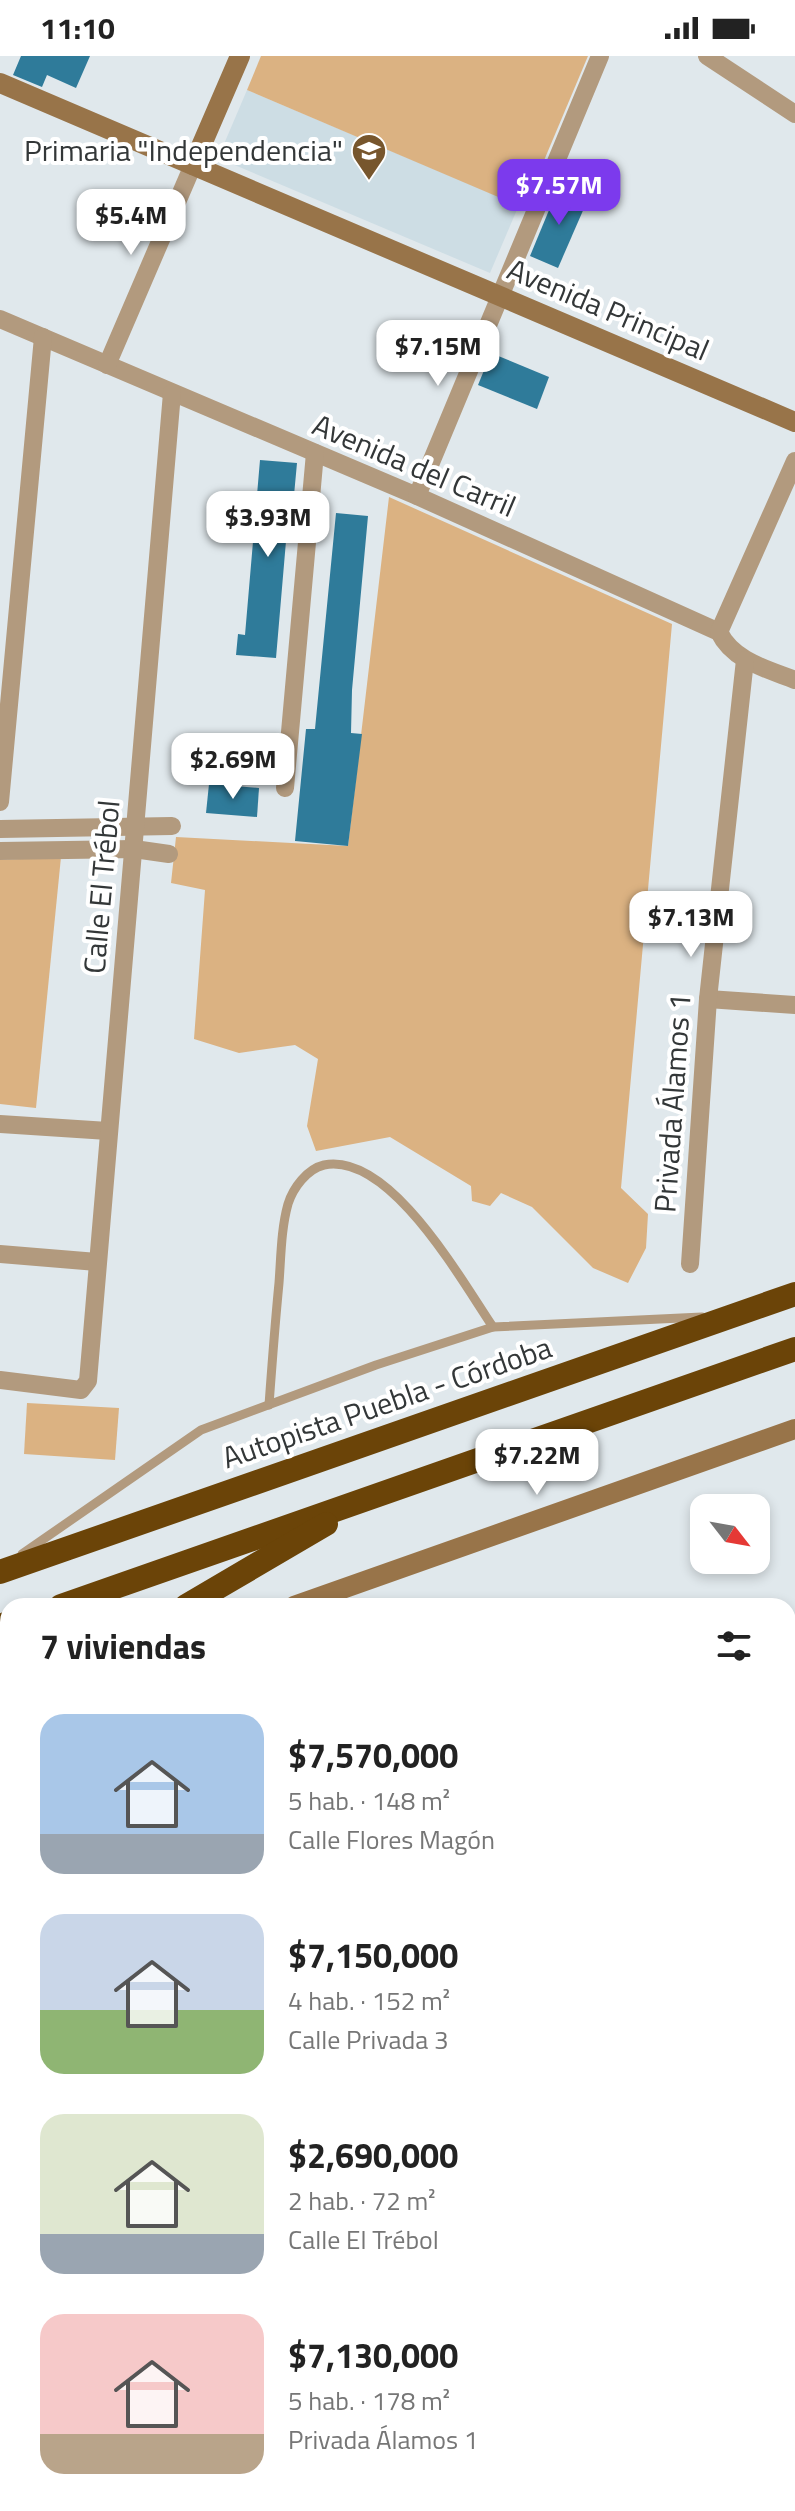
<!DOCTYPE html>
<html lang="es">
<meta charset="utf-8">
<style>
:root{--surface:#fff;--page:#f2f2f2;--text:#222;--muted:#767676;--accent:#7c3aed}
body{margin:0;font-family:"Titillium Web",sans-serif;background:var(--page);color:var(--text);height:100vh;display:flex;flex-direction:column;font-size:30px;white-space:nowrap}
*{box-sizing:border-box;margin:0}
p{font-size:26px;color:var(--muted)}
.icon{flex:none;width:44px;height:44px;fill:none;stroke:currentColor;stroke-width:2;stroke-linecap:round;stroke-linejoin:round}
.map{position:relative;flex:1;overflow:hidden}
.drawer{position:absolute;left:0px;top:1542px;width:796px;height:914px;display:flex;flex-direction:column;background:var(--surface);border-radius:24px 24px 0 0;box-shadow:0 4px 12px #0003}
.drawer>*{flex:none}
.needle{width:52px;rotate:121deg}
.tools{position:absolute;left:690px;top:1438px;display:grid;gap:16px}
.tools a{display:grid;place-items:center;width:80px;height:80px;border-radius:16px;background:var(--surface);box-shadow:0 4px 12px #0003;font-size:40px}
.price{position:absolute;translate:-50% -68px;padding:0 18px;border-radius:16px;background:#fff;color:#222;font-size:26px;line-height:52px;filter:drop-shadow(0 2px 4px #0008)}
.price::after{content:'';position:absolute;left:50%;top:48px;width:24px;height:18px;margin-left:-12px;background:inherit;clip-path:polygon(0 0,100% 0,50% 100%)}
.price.active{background:var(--accent);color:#fff}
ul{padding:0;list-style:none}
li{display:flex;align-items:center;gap:24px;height:200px;padding:0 40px}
li span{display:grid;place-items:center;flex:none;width:224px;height:160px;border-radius:24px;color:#555}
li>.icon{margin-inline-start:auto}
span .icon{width:96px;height:96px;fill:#fffc;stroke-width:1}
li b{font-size:34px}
h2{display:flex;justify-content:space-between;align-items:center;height:96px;padding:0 40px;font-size:34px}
.status{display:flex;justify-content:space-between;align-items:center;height:56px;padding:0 40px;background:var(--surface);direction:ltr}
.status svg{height:22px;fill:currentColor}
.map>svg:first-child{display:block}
.built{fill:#cddde4}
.green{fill:#dbb282}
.building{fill:#2f7b9a}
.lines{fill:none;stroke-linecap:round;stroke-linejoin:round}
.lane{stroke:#b29a7e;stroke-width:9}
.street{stroke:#b29a7e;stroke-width:18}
.secondary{stroke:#987449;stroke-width:20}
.highway{stroke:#6b4408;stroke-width:24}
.labels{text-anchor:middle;stroke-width:8;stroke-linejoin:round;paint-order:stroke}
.poi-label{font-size:30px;fill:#333738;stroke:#fff;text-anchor:end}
.street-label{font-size:30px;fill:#333738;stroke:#fff}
</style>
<div class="status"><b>11:10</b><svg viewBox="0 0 49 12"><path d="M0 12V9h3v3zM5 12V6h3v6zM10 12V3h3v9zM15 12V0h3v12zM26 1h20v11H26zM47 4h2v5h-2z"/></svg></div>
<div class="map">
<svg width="795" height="2455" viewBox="0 0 795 2455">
<rect width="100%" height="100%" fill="#e0e8ec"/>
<polygon class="built" points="247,34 519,149 490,217 218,102"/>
<g class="green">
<polygon points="261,0 588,0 524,152 247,34"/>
<polygon points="389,441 672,568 621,1132 648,1158 646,1192 628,1227 593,1212 532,1151 501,1137 490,1150 472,1145 471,1130 390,1081 316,1095 307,1070 318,1003 295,989 239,997 194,983 205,834 171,827 176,781 348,790"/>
<polygon points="61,801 36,1052 0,1048 0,804"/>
<polygon points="27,1347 119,1352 115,1404 24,1398"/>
</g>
<g class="building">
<polygon points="21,0 90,0 76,32 47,19 42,31 13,19"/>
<polygon points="559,130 588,143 558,212 530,200"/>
<polygon points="491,297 549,321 537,353 478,329"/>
<polygon points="260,404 297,407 293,450 289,450 276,602 236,599 238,578 245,579"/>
<polygon points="336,457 368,460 352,634 351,677 362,678 348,790 295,785 306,673 315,673"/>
<polygon points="209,728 259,732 257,761 206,757"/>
</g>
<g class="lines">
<g class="lane">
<path d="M269,1349C272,1308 275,1268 279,1227C281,1201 281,1173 288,1148C293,1132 307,1113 324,1109C390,1096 461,1224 493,1271"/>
<polyline points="22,1498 201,1374 376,1309 493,1271 702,1261"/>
<polyline points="0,1647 8,1645"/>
<polyline points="0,1854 8,1853"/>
</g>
<g class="street">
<polyline points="707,0 795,58"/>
<path d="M0,263L417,440L719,576C733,605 767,613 795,624"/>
<polyline points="107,309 193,109"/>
<polyline points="417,440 600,0"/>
<polyline points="719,576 795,405"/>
<polyline points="285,732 315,397"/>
<polyline points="0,746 43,281"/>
<polyline points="0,773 172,770"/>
<polyline points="0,795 134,793 169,798"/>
<polyline points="708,943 795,949"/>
<polyline points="0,1068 108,1075"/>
<polyline points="0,1198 97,1206"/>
<polyline points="690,1208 708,943 745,604"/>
<polyline points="0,1324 81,1334 88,1325 172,337"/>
<polyline points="788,1883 795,1898"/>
<polyline points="788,2009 795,2006"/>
<polyline points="788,2141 795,2138"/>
<polyline points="788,2163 795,2167"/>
<polyline points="0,2323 8,2318"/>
</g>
<g class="secondary">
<polyline points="0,27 795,366"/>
<polyline points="193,109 240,0"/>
<polyline points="294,1550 795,1373"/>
</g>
<g class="highway">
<polyline points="0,1516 795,1238"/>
<polyline points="61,1550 795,1293"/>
<polyline points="186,1550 326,1468"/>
<polyline points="0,1570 8,1567"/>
</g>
</g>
<defs>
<symbol id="school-pin" viewBox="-11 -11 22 30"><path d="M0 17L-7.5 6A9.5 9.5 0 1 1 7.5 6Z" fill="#77562d" stroke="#fff"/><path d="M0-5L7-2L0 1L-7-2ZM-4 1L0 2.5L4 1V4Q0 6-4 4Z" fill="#fff"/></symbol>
</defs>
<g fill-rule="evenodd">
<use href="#school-pin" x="349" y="75" width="40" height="54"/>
</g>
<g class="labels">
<g class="poi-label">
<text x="343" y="105">Primaria "Independencia"</text>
</g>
<g class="street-label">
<text transform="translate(608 254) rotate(23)" y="10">Avenida Principal</text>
<text transform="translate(414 410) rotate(23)" y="10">Avenida del Carril</text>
<text transform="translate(102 831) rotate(-85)" y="10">Calle El Trébol</text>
<text transform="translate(673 1047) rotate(-86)" y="10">Privada Álamos 1</text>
<text transform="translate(387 1347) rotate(-19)" y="10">Autopista Puebla - Córdoba</text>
</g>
</g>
</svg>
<div class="tools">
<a><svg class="needle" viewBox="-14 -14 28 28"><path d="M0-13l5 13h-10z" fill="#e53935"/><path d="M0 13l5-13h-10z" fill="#767676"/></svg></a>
</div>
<b class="price active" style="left:559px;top:171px">$7.57M</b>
<b class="price" style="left:131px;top:201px">$5.4M</b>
<b class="price" style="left:438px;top:332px">$7.15M</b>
<b class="price" style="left:268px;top:503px">$3.93M</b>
<b class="price" style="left:233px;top:745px">$2.69M</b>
<b class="price" style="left:691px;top:903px">$7.13M</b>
<b class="price" style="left:537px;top:1441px">$7.22M</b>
<section class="drawer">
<h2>7 viviendas<svg class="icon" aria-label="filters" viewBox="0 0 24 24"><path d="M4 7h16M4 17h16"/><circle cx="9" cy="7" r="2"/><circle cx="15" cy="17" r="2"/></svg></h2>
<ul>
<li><span style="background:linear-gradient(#a9c7e8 75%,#9aa5b1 0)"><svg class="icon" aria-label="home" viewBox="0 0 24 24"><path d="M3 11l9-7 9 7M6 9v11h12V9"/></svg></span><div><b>$7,570,000</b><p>5 hab. · 148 m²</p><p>Calle Flores Magón</p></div></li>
<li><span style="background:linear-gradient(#c9d6e8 60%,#8fb573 0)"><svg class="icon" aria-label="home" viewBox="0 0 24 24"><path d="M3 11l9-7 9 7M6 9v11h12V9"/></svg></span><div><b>$7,150,000</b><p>4 hab. · 152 m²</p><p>Calle Privada 3</p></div></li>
<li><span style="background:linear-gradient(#dfe7d0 75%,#9aa5b1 0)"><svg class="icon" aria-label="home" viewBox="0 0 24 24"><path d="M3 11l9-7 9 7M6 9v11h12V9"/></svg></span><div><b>$2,690,000</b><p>2 hab. · 72 m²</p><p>Calle El Trébol</p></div></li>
<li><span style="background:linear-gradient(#f6c9c9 75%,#b9a48a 0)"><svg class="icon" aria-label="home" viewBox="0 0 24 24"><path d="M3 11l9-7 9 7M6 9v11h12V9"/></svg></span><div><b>$7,130,000</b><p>5 hab. · 178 m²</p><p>Privada Álamos 1</p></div></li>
</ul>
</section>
</div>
